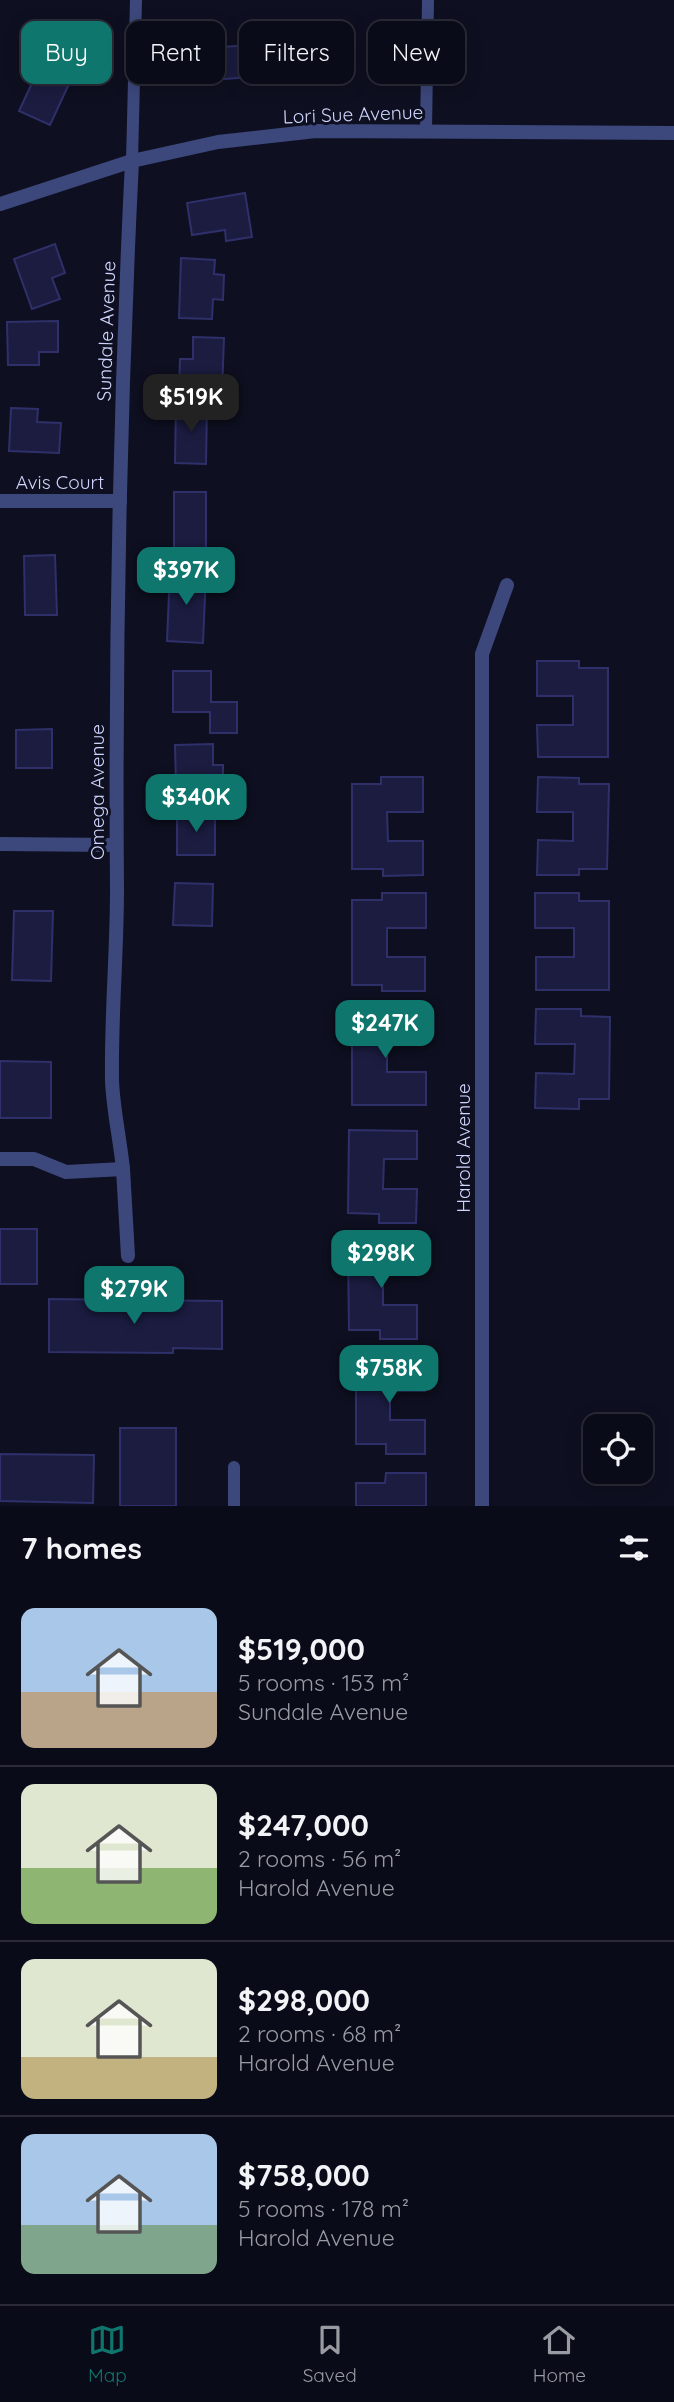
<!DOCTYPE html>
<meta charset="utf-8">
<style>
:root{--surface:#0a0b18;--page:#181925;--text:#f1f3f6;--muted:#999ba2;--line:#2a2b37;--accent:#0f766e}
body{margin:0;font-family:Quicksand,sans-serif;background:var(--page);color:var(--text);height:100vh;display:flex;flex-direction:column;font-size:26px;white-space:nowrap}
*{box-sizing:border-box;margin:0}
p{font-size:23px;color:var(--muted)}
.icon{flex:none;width:38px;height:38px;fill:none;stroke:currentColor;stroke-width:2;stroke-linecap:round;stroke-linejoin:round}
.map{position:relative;height:1506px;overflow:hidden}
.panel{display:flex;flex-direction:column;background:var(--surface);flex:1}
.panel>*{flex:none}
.hud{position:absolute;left:21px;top:21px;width:634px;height:63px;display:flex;gap:14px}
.controls{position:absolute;left:583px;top:1414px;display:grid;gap:14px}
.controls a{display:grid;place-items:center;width:70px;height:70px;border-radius:14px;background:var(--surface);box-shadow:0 4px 18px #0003,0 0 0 2px var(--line);font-size:35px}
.price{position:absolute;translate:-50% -60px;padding:0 16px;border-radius:14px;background:var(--accent);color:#fff;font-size:23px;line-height:46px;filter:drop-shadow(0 2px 4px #0008)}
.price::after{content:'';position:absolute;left:50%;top:42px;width:21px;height:16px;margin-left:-10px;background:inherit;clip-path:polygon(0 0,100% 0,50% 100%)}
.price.active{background:#222;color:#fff}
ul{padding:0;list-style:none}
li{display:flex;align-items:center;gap:21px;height:175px;padding:0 21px}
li+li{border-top:2px solid var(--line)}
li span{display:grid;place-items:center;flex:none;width:196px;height:140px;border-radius:14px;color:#555}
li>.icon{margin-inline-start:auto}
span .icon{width:84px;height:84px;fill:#fffc;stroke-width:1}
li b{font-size:30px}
h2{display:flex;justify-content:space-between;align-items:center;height:84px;padding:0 21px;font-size:30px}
.tag{padding:0 24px;border-radius:14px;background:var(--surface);box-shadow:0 4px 18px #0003,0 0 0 2px var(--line);font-size:24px;line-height:63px}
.tag.active{background:var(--accent);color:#fff}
.tab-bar{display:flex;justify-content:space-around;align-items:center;height:98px;border-top:2px solid var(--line);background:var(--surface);font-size:19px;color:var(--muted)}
.tab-bar a{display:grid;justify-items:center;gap:4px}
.tab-bar .active{color:var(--accent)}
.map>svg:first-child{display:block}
.building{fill:#1b1c40;stroke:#2f306a;stroke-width:2}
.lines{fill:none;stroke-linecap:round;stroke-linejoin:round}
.lane{stroke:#3c487c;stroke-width:12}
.street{stroke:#3c487c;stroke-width:14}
.labels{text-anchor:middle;stroke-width:6;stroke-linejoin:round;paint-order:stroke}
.street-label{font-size:19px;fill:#cfd5fc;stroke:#0e0f20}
</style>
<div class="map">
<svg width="674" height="1506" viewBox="0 0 674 1506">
<rect width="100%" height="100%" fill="#0e0f20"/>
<g class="building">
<polygon points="251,45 253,77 194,81 192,49"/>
<polygon points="44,57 75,71 50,125 19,111"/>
<polygon points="245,193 252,237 226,241 225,230 192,235 187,203"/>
<polygon points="55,244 65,273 52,278 60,299 32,309 14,259"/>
<polygon points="181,258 215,260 214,274 224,275 223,300 213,299 212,319 179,318"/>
<polygon points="58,321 58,352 39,352 39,365 8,365 7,322"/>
<polygon points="193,337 224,338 222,392 179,390 180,359 193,359"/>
<polygon points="176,404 207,405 206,464 175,463"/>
<polygon points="11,408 38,409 37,422 61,423 59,453 9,451"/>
<rect x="174" y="492" width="32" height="56"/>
<polygon points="55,555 57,615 25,615 24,556"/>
<polygon points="170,570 206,572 203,643 167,641"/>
<polygon points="537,661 579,661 579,668 608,668 608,757 538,757 537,725 573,725 573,696 537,696"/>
<polygon points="173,671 211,671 211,702 237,702 237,733 210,733 210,712 173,712"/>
<polygon points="52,729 52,768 16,768 16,730"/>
<polygon points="213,744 213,765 223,765 223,785 176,786 175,745"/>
<polygon points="381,777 423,777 423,812 387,812 388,841 423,841 423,875 383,876 383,869 352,869 352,784 381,784"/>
<polygon points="538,777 579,778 579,784 609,784 607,869 579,869 579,875 537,875 538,840 573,841 573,812 537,812"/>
<rect x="177" y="814" width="38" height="41"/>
<polygon points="175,883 213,884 212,926 173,925"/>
<polygon points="382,893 426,893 426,928 387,928 387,957 425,957 425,991 382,991 382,985 352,985 352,900 382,900"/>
<polygon points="535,893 579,893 579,901 609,901 609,990 536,990 536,957 574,957 574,928 535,928"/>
<polygon points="14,911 53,911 51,981 12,980"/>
<polygon points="381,1009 417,1009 418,1044 387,1044 387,1072 426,1072 426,1105 352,1105 352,1016 381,1016"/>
<polygon points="536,1009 581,1009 581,1016 610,1017 609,1099 579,1099 579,1109 535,1108 536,1073 574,1074 575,1044 535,1044"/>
<polygon points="0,1061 51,1062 51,1118 0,1118"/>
<polygon points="349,1130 417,1131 417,1159 384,1159 383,1189 417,1189 416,1223 379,1223 379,1214 348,1213"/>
<rect x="0" y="1229" width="37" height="55"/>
<polygon points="379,1241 417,1241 417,1275 383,1275 383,1305 417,1305 417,1339 380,1339 380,1330 349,1330 348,1251 379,1251"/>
<polygon points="49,1299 222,1301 222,1349 173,1348 173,1353 49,1352"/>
<polygon points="385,1357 425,1357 425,1391 390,1391 390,1420 425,1420 425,1454 386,1454 386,1444 356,1444 356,1367 385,1367"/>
<rect x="120" y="1428" width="56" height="78"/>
<polygon points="0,1454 94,1455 93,1503 0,1501"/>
<polygon points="386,1473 426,1473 426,1506 356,1506 356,1483 385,1483"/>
</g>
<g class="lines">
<g class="lane">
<polyline points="426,131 428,0"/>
<polyline points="132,161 136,0"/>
<polyline points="234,1467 234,1506"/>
</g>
<g class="street">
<polyline points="0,204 132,161 218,142 316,131 674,133"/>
<polyline points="0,501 120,501"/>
<polyline points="0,844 116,845"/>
<polyline points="0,1159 34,1159 66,1172 123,1169 128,1256"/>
<path d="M123,1169C120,1139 113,1109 112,1080C111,1016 117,953 117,890C115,647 120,404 132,161"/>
<polyline points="482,1506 482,654 507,585"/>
</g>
</g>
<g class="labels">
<g class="street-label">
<text transform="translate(353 114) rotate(-2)" y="7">Lori Sue Avenue</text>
<text transform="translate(106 331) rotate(-88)" y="7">Sundale Avenue</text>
<text x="60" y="489">Avis Court</text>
<text transform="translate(97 792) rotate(-90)" y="7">Omega Avenue</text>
<text transform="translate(463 1148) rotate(-90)" y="7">Harold Avenue</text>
</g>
</g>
</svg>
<div class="controls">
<a><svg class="icon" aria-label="locate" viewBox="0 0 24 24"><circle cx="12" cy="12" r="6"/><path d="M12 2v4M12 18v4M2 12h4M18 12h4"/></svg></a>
</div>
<b class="price active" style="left:191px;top:434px">$519K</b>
<b class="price" style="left:186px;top:607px">$397K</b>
<b class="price" style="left:196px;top:834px">$340K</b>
<b class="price" style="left:385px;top:1060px">$247K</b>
<b class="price" style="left:381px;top:1290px">$298K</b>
<b class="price" style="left:134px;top:1326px">$279K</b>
<b class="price" style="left:389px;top:1405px">$758K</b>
<div class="hud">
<a class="tag active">Buy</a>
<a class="tag">Rent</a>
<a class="tag">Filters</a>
<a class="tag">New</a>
</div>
</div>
<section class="panel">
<h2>7 homes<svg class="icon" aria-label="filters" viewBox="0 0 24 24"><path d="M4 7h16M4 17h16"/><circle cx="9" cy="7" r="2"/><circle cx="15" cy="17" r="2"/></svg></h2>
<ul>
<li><span style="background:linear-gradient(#a9c7e8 60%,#b9a48a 0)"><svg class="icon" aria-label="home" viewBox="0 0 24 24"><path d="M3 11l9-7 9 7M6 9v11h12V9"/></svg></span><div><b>$519,000</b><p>5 rooms · 153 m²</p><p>Sundale Avenue</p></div></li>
<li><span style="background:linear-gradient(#dfe7d0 60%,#8fb573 0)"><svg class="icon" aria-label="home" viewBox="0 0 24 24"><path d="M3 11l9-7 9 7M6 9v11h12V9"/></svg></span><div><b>$247,000</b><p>2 rooms · 56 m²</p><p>Harold Avenue</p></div></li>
<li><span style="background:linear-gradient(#dfe7d0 70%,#c2b280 0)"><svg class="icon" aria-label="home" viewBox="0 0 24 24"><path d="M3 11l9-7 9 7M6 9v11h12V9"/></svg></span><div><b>$298,000</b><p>2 rooms · 68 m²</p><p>Harold Avenue</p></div></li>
<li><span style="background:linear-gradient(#a9c7e8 65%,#7fa58c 0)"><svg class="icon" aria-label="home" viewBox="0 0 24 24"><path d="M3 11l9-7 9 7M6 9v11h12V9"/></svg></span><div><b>$758,000</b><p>5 rooms · 178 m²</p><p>Harold Avenue</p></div></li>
</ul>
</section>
<nav class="tab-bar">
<a class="active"><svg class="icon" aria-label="map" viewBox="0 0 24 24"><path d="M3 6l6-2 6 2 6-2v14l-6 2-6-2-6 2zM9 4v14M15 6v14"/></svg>Map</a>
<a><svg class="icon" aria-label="saved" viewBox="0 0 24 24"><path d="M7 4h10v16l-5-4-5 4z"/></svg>Saved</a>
<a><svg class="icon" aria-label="home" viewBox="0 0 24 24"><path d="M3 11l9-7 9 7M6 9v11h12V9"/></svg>Home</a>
</nav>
